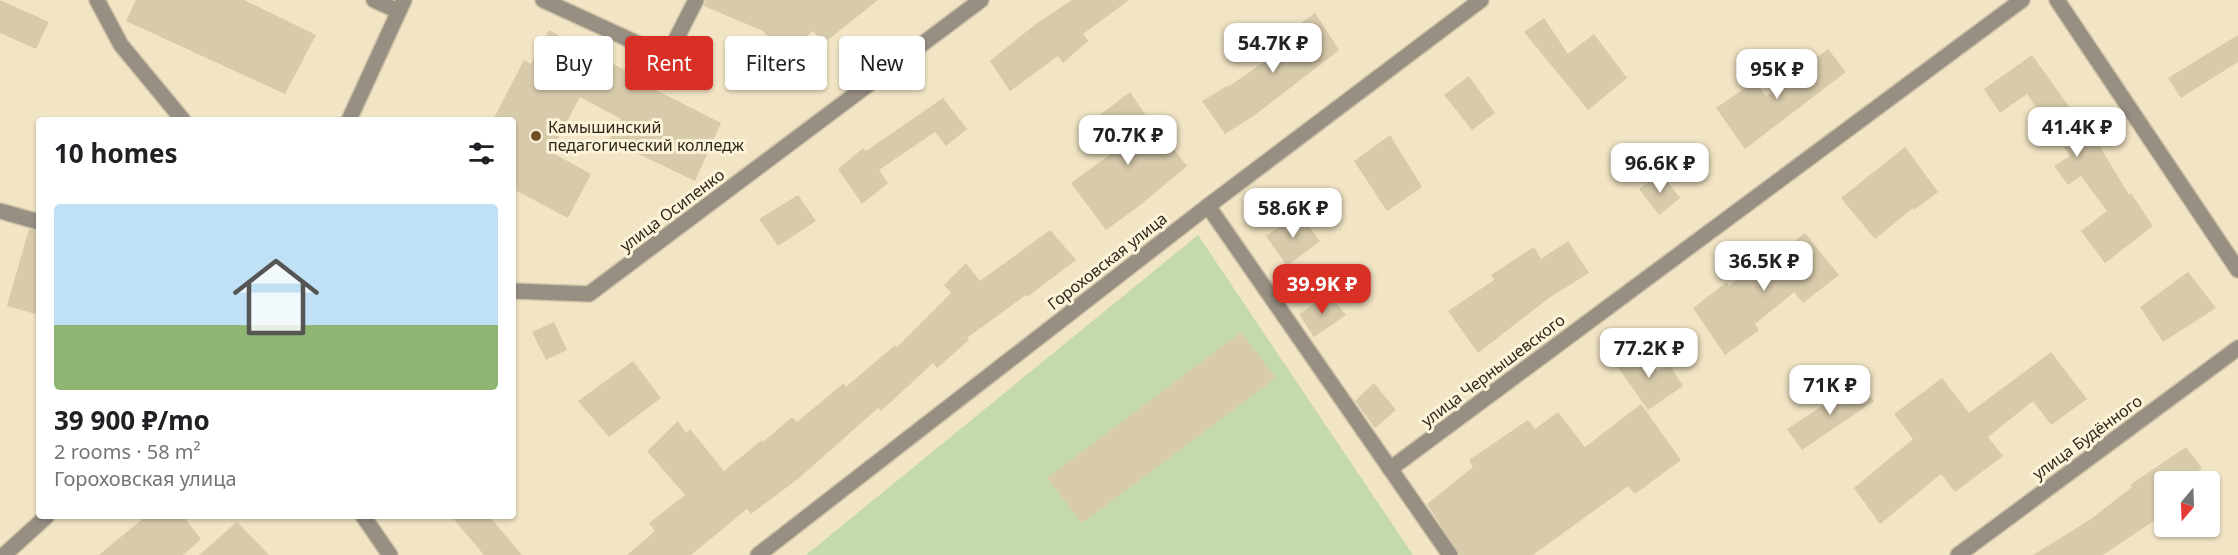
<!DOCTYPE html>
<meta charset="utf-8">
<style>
:root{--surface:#fff;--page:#f2f2f2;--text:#202124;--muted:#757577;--line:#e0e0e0;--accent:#d93025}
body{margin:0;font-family:"Noto Sans",sans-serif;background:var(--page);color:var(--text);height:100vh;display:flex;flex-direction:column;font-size:22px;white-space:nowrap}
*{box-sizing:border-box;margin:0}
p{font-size:20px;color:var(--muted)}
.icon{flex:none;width:33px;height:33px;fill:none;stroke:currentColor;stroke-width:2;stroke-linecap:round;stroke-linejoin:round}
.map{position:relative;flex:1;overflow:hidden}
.panel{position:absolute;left:36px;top:117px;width:480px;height:402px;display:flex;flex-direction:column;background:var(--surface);border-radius:6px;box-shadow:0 2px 4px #0004}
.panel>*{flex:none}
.top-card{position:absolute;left:534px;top:36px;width:570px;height:54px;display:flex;gap:12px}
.needle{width:39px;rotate:199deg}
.controls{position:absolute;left:2154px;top:471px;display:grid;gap:12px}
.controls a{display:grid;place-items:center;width:66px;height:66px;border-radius:6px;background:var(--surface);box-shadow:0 2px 4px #0004;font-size:30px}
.price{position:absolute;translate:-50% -51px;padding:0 14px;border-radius:12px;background:#fff;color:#222;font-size:20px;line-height:39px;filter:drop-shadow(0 2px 3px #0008)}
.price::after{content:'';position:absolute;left:50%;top:36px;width:18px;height:14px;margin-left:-9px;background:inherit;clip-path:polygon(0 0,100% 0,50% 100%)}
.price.active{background:var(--accent);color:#fff}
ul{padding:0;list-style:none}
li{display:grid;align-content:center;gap:12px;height:318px;padding:0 18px}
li+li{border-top:2px solid var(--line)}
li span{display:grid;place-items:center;height:186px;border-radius:6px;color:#555}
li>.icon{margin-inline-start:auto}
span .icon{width:108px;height:108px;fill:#fffc;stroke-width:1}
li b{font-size:26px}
h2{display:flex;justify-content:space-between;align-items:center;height:72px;padding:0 18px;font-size:26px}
.tag{padding:0 21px;border-radius:6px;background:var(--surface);box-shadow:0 2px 4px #0004;font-size:21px;line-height:54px}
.tag.active{background:var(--accent);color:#fff}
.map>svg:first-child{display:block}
.green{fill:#c5daac}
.building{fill:#d8cbac}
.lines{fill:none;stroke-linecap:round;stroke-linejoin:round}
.minor-casing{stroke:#cfc3a7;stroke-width:18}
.minor{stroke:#988f83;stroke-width:15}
.poi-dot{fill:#724c29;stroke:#fdf3d9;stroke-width:2}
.labels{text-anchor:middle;stroke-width:6;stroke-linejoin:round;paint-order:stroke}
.poi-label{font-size:16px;fill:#2d281c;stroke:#fdf3d9;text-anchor:start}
.street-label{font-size:16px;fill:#2d281c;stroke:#fdf3d9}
</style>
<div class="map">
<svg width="2238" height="555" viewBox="0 0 2238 555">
<rect width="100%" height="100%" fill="#f2e5c5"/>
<polygon class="green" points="1198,235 1413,555 806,555"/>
<g class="building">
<polygon points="0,0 49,22 36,49 0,33"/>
<polygon points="136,0 244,0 316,35 285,94 126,21"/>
<polygon points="706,0 878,0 824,43 813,31 784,55 763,31 704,6"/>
<polygon points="1072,0 1129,0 1083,34 1088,41 1063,63 1058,56 1010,91 990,61 1037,23"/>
<polygon points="1315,13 1339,50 1255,115 1225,134 1202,101 1227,86 1228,87 1271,57 1265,48"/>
<polygon points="1544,18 1568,54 1594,34 1627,78 1588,110 1524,32"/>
<polygon points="549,30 638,77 636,80 721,123 695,181 609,140 621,119 580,97 551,152 591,174 568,218 513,189 513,120 493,120 524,60 531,64"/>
<polygon points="2238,35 2238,62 2181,98 2168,78"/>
<polygon points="1828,49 1846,72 1745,149 1716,108 1755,81 1766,96"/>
<polygon points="2032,55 2068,105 2092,142 2096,140 2129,195 2131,193 2153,226 2105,263 2081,231 2107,211 2081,176 2068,185 2054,166 2070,156 2027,94 2000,113 1984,89"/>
<polygon points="1469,76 1495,113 1472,130 1444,95"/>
<polygon points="1130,92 1166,145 1169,143 1187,166 1139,206 1106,230 1071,183 1122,146 1101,114"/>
<polygon points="943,98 967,129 946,146 935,132 879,170 888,183 862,204 838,169 863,148 866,151"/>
<polygon points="1390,135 1422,187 1387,211 1354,161"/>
<polygon points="1905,147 1938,192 1914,210 1913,208 1875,239 1841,198"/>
<polygon points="1661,173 1680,198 1659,215 1639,189"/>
<polygon points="798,195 816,221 778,246 759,219"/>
<polygon points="1299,213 1320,241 1287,266 1266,236"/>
<polygon points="29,229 39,231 39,315 7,306"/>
<polygon points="1050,230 1076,260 1027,297 1026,295 967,338 969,340 937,368 933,363 881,411 878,408 798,479 751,514 747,509 691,555 627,555 655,531 649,523 685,495 647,451 678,421 686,433 690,429 724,471 762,440 763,442 792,417 797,422 844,383 846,387 895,345 896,348 951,293 944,285 966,263 980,281"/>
<polygon points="1805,233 1839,275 1803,303 1794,292 1755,324 1759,330 1725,355 1693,308 1727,282 1729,286 1761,261 1765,265"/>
<polygon points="1568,241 1589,273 1549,298 1478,353 1448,311 1494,280 1491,275 1534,247 1541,259"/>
<polygon points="2188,272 2216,308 2163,342 2140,307"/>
<polygon points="1329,294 1346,315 1314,337 1299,314"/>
<polygon points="554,322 567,350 546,360 532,332"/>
<polygon points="1241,332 1276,378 1082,523 1047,478"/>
<polygon points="1640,347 1657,371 1669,364 1683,386 1648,410 1617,366"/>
<polygon points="2051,352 2087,399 2051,425 2033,401 1988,437 2003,456 1955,492 1941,474 1880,524 1854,488 1913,439 1894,414 1942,378 1969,413"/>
<polygon points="633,361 661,398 609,437 578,401"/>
<polygon points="1859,382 1874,401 1802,450 1787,429"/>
<polygon points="1374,383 1396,410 1375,428 1355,401"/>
<polygon points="1641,404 1681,460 1635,494 1628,486 1533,555 1460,555 1427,504 1473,467 1469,460 1528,420 1535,429 1558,412 1585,447"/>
<polygon points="2186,447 2202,468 2183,482 2164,482 2164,514 2103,555 2033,555 2091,519 2132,487 2130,485"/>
<polygon points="146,516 183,516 201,539 183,555 99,555"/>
<polygon points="451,516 489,516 522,555 484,555"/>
<polygon points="237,522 269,555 199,555"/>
</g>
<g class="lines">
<defs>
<g id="minor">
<polyline points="97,0 121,45 183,120"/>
<polyline points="374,0 398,11"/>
<polyline points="543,0 667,57 696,0"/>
<polyline points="2057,0 2238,270"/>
<polyline points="349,120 404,0"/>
<polyline points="1208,206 1450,555"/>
<polyline points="0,211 39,222"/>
<polyline points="513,291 589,294 981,0"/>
<polyline points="1390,469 2022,0"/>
<polyline points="363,516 390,555"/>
<polyline points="4,555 47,516"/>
<polyline points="758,555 1208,206 1481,0"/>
<polyline points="1958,555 2238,348"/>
</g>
</defs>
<use href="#minor" class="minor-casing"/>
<use href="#minor" class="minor"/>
</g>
<circle class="poi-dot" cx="536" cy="136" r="6"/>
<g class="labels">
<g class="poi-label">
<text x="548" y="133">Камышинский<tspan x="548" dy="18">педагогический колледж</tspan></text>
</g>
<g class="street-label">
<text transform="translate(672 210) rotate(-37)" y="6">улица Осипенко</text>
<text transform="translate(1107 261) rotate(-38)" y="6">Гороховская улица</text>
<text transform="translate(1493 370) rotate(-37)" y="6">улица Чернышевского</text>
<text transform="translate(2087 437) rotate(-36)" y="6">улица Будённого</text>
</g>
</g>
</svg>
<div class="controls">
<a><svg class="needle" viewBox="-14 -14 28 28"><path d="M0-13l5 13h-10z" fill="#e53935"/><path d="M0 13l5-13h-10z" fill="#757577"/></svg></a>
</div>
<b class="price" style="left:1273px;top:74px">54.7K ₽</b>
<b class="price" style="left:1777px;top:100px">95K ₽</b>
<b class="price" style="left:2077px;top:158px">41.4K ₽</b>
<b class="price" style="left:1128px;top:166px">70.7K ₽</b>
<b class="price" style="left:1660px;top:194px">96.6K ₽</b>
<b class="price" style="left:1293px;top:239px">58.6K ₽</b>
<b class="price" style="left:1764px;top:292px">36.5K ₽</b>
<b class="price active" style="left:1322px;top:315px">39.9K ₽</b>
<b class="price" style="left:1649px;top:379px">77.2K ₽</b>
<b class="price" style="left:1830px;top:416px">71K ₽</b>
<div class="top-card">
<a class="tag">Buy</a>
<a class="tag active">Rent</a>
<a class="tag">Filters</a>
<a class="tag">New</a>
</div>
<section class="panel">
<h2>10 homes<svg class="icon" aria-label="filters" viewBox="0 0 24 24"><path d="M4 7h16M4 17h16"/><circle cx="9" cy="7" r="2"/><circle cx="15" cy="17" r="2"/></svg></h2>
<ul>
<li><span style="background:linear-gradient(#bfe0f5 65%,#8fb573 0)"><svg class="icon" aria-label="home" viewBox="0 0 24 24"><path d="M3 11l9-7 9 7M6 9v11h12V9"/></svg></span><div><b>39 900 ₽/mo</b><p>2 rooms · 58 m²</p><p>Гороховская улица</p></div></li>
</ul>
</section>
</div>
